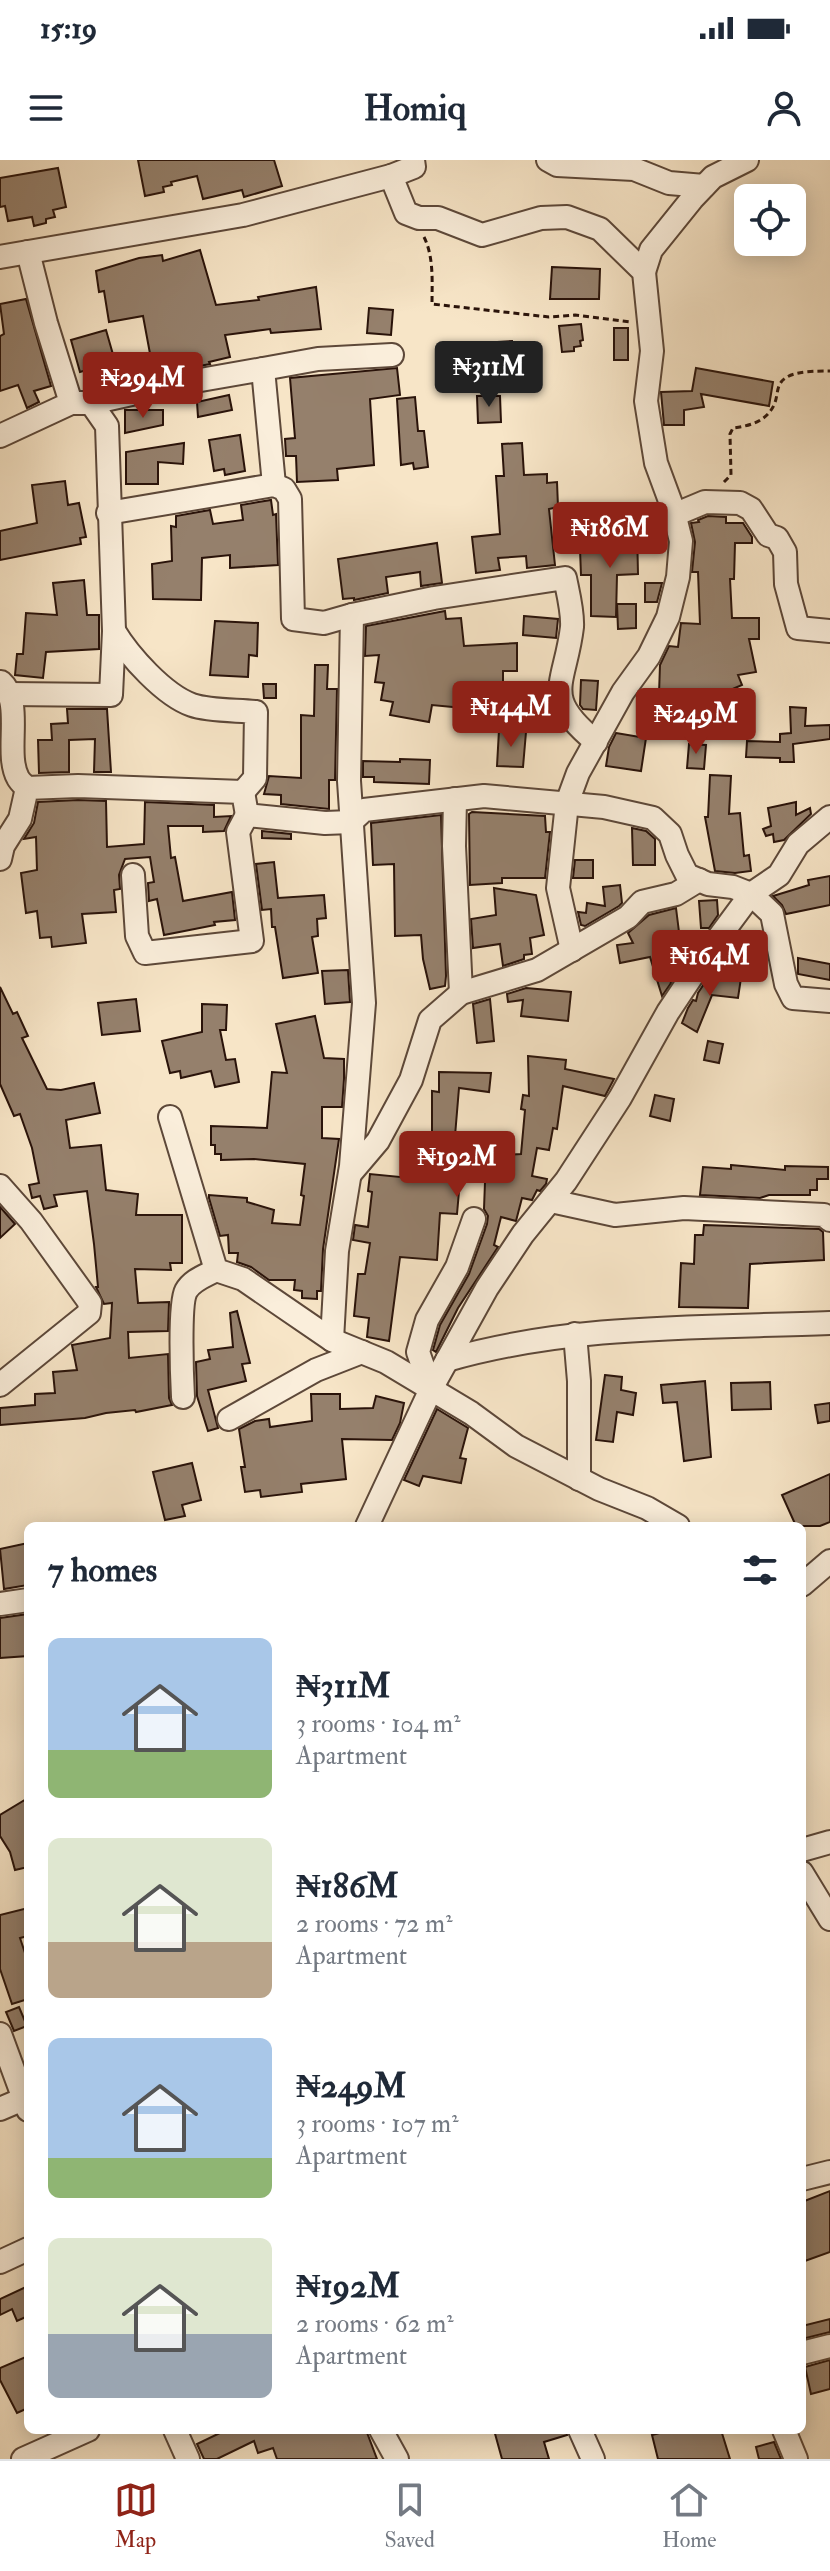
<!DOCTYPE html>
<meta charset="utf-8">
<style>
:root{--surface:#fff;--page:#f6f6f7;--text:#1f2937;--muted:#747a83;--line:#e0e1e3;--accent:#8f2418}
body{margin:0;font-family:"IM FELL Double Pica",serif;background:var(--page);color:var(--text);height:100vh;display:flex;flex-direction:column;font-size:30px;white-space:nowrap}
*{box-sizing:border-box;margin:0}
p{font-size:26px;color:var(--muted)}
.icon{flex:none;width:44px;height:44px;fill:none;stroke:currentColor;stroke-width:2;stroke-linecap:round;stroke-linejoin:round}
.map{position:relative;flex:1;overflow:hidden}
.panel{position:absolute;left:24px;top:1362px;width:782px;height:912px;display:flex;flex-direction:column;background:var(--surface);border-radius:12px;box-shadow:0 4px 20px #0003}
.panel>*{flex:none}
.controls{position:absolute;left:734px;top:24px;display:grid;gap:16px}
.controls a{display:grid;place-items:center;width:72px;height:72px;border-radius:12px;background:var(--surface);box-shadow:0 4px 20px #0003;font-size:40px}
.price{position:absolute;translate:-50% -68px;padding:0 18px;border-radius:8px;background:var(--accent);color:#fff;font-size:26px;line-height:52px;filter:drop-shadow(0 2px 4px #0008)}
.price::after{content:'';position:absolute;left:50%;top:48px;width:24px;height:18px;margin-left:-12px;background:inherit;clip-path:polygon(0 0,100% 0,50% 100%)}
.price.active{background:#222;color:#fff}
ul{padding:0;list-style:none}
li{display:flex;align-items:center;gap:24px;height:200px;padding:0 24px}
li span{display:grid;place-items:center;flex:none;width:224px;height:160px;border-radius:12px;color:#555}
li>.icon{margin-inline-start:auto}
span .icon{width:96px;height:96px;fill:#fffc;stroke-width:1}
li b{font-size:34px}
h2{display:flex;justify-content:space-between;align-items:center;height:96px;padding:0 24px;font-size:34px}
.status{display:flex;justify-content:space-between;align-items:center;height:56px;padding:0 40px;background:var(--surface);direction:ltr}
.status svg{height:22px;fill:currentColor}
header{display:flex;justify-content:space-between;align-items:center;height:104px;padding:0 24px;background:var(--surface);font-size:36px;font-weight:700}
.tabs{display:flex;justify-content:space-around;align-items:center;height:112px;border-top:2px solid var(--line);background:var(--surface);font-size:22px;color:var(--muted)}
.tabs a{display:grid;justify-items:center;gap:4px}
.tabs .active{color:var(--accent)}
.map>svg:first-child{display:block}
.building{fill:#95806c;stroke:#2a130a;stroke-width:2}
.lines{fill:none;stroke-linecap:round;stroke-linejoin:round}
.minor-casing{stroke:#5d4839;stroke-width:26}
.path{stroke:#2a130a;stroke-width:3;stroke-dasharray:6 4;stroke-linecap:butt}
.minor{stroke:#faeedb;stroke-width:22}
</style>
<div class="status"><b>15:19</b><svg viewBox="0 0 49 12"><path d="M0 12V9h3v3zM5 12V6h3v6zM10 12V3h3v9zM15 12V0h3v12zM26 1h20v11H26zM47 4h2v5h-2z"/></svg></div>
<header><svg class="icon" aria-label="menu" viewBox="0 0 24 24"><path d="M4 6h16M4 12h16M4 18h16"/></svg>Homiq<svg class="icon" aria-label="person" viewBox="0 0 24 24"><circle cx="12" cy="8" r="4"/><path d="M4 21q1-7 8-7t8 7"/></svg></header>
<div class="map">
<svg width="830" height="2299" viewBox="0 0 830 2299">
<rect width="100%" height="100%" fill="#f7e5c7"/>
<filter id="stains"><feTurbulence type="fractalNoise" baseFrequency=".0025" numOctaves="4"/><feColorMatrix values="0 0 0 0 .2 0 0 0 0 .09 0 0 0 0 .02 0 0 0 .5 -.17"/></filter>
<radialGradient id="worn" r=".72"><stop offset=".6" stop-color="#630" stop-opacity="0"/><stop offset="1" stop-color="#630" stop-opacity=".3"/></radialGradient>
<g class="building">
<polygon points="138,0 274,0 282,26 244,37 242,30 203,39 197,16 171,22 172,25 163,27 164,32 145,36"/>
<polygon points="58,8 66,47 53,50 55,57 46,59 46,63 34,66 32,57 8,61 5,46 0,47 0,18"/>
<polygon points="200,90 216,145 259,140 258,137 316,127 321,169 271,173 270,169 225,175 230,197 209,202 210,204 154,215 143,156 109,162 104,131 99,132 96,111 139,98 162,95 163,101"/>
<polygon points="552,107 600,109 599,139 550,139"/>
<polygon points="26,139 51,226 34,231 39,242 27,248 18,225 0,231 0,176 4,174 0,144"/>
<polygon points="369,148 393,150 391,175 367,173"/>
<polygon points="581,164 583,180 580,181 581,186 574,187 574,191 562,192 559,166"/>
<rect x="614" y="168" width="14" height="32"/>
<polygon points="106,170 120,219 107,222 103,205 80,212 71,180"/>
<polygon points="512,181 513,196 498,197 498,182"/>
<polygon points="397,208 400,235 370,239 374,305 337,309 338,320 297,322 296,296 286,296 285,279 295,278 290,218"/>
<polygon points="696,208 773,222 769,246 701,234 704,247 684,250 684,265 664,265 661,232 692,231"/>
<polygon points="229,235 232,250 198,257 197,242"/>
<polygon points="477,236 500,236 501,262 478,263"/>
<polygon points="415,237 418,271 424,271 428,307 414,309 413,303 401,305 397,239"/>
<polygon points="125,250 163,250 163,265 125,273"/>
<polygon points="240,275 245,311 225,315 224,309 214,311 209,280"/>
<polygon points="184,283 183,304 158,302 158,324 126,324 126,292"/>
<polygon points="522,283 524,315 547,314 547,323 557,322 558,347 549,349 555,405 527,408 526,396 498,398 500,410 476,413 472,377 500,374 496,316 504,316 502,284"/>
<polygon points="65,321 68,345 79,343 86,377 80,378 81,384 0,400 0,371 37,363 32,325"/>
<polygon points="271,340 273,355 276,354 278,405 230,408 230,395 202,398 201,440 153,439 152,404 172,401 171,366 176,367 176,356 210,350 213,364 243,360 241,345"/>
<polygon points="708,356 726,357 726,363 743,363 752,377 752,383 735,383 734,419 730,419 732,458 759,458 759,479 749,479 756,512 738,515 742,525 728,531 728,554 708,553 708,539 701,539 701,533 659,534 660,505 669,486 678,487 681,463 700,464 698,412 692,412 695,382 691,363 699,362 698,360"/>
<polygon points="637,369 638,414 617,415 616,457 591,456 591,415 581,415 580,389 615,388 614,370"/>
<polygon points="437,383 442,423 421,426 420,412 386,417 388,433 354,440 354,438 343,439 338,399"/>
<polygon points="84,420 87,455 99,455 99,489 46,492 43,518 15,515 17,494 23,494 26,453 57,455 53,423"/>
<polygon points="645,423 662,423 657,442 645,442"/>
<polygon points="617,444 636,444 636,468 618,469"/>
<polygon points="445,451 446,459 461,458 464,486 517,483 517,511 503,511 503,561 463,561 463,548 432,545 429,562 390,555 393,542 381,540 384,523 375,522 379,495 365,496 366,466"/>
<polygon points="524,456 558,459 556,478 523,475"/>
<polygon points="215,461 258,463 257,496 249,495 248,517 210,515"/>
<polygon points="315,505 328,505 327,529 337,529 335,620 329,620 329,649 281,644 281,635 264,634 269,616 301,618 301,555 314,556"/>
<polygon points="581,520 598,521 596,550 583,549 580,545"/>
<polygon points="263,524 276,524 276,538 264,538"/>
<polygon points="790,547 806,548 805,566 830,565 830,579 793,584 794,602 780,602 780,598 746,597 747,581 780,582 780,574 791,573"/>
<polygon points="67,549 107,549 111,612 94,612 95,579 69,580 69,612 39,613 38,580 52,580 51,564 68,563"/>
<polygon points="499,570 526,572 523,607 497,606"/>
<polygon points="616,573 646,578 641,611 606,606 609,587"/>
<polygon points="689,584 706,585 704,609 687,608"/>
<polygon points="400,599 430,600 429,624 374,622 374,617 363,617 363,601 400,602"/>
<polygon points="710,615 731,616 729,654 740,653 744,696 749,695 751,711 735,713 715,711 705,657 708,657"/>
<polygon points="78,640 106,641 107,687 144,684 145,642 214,645 214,657 231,656 224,671 203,672 203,666 168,666 171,698 175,697 183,741 232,732 235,760 214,762 215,765 164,775 157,739 149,741 148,723 154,722 150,697 125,699 119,715 120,729 114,730 116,752 82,754 86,783 52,787 51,777 40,778 37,751 26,753 21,713 37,710 36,677 24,679 34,663 38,642"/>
<polygon points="796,642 796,655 810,648 811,654 784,680 774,682 773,674 766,676 763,669 771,666 768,648"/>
<polygon points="472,652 545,656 546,672 550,672 545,718 502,718 502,723 470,725 469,654"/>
<polygon points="441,655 446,816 445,826 430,829 423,799 421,775 395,776 394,704 373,705 371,663"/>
<polygon points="632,668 646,671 655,679 655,705 633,705"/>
<polygon points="262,671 291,674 291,679 262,678"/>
<polygon points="575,700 593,700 593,718 573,718"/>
<polygon points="274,702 278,738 324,735 326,758 317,759 318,776 312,777 318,813 283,818 275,767 272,767 271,749 262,750 256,704"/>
<polygon points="830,716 830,745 786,754 782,745 773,736 809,725 808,720"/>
<polygon points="620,725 622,743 619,746 585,766 581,765 578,752 586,753 587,743 605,746 603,727"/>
<polygon points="494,728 536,735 544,775 530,778 532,794 524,795 524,799 503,806 500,784 473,788 471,759 496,755"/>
<polygon points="717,740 718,755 709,768 701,768 699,741"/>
<polygon points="676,748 683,804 667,809 671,823 662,836 650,797 620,803 617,785 633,783 628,773 649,755"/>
<polygon points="798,798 830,804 830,820 798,814"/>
<polygon points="348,810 350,842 325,844 322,811"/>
<polygon points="710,815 741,818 738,838 712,835 697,872 682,863 688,848 693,840 696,841 698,833"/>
<polygon points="0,827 13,854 17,852 28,876 22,878 47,929 61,930 94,923 100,953 66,960 70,988 101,985 106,1030 138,1034 136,1055 182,1055 182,1103 170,1103 171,1110 135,1109 138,1143 169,1142 168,1171 128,1172 129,1198 168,1194 169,1238 172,1245 136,1252 135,1250 106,1253 85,1258 0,1265 0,1248 35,1245 35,1234 55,1233 53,1212 77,1210 72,1185 110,1178 112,1143 104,1144 96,1127 98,1127 94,1084 87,1031 54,1035 57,1046 44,1049 40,1036 32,1038 29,1025 39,1023 32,988 20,954 14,956 0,924"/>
<polygon points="526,828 571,832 568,861 521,856 523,840 508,842 507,834"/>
<polygon points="136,839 140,871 102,875 98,843"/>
<polygon points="490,839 494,881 477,883 473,844"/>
<polygon points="202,844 227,845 226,870 220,870 226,900 235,899 239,922 215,927 211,911 181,918 180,911 170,913 162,881 202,872"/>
<polygon points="315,856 324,898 344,899 344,919 342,947 322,947 322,978 339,979 323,1089 321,1131 317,1131 317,1139 302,1138 302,1131 294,1130 295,1120 269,1120 251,1107 237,1102 238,1093 229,1093 228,1075 220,1076 209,1038 209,1035 247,1038 247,1042 274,1050 272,1063 300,1065 304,1036 301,1035 305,1004 254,999 221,1000 221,994 215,994 215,985 211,985 211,966 267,968 272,912 287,913 276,864"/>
<polygon points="708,881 723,884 719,903 704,900"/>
<polygon points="528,896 566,900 565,909 614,919 605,936 563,926 557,969 553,968 549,990 537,988 532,1016 547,1019 546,1024 540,1031 537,1030 532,1040 522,1038 516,1061 501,1057 494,1085 498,1087 458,1148 436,1192 433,1190 440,1165 469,1114 487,1064 488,1056 484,1049 485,1022 460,1020 457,1054 440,1053 437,1100 400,1097 389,1181 367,1177 369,1158 354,1156 358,1114 365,1114 370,1083 353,1080 355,1065 368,1067 372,1032 368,1031 370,1014 410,1018 411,1001 484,1007 484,996 521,994 525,950 521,949 523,935 529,936"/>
<polygon points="439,912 491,913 489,932 459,928 455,976 432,975 432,931 439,932"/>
<polygon points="655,935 674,939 670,961 650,956"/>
<polygon points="731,1005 785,1010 785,1006 828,1007 828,1019 817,1019 817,1030 810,1030 810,1035 769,1035 760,1038 700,1035 703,1007 731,1009"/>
<polygon points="0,1047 15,1064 0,1078"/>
<polygon points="704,1065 819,1069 823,1072 824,1100 750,1104 748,1148 679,1147 681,1103 694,1104 695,1075 703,1075"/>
<polygon points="237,1151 250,1203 242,1204 246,1221 208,1230 218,1268 208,1271 197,1236 196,1202 210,1199 208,1190 233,1187 230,1153"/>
<polygon points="605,1215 622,1217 621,1230 636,1233 633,1255 617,1252 613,1282 596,1280"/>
<polygon points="705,1221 711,1297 684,1301 677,1242 663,1243 661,1225"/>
<polygon points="770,1222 771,1249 732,1250 731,1223"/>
<polygon points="311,1234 340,1234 340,1249 373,1248 376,1236 404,1243 400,1263 392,1280 342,1279 346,1319 301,1324 302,1332 261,1337 260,1330 245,1332 241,1307 245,1307 239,1269 255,1261 269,1259 270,1267 312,1261"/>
<polygon points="830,1243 830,1261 818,1263 815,1245"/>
<polygon points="437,1249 468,1268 460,1298 466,1299 461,1323 423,1316 419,1326 404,1320"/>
<polygon points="192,1303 201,1340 182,1345 185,1356 165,1360 153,1312"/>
<polygon points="830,1314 830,1362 820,1366 796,1366 782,1335"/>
<polygon points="28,1383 28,1425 4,1429 0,1389"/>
<polygon points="28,1454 28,1496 0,1498 0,1458"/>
<polygon points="28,1638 28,1707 15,1710 10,1692 0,1676 0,1655"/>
<polygon points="28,1748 28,1776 20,1778 28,1802 28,1839 12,1844 0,1809 0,1755"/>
<polygon points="19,1847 27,1866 14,1871 6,1852"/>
<polygon points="830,2031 830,2092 802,2102 802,2042"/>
<polygon points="28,2126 28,2156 17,2161 12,2149 0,2155 0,2139"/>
<polygon points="830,2159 830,2172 802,2179 802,2166"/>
<polygon points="28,2196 28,2248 17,2253 0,2220 0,2208"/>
<polygon points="830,2200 830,2229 811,2234 805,2207"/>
<polygon points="226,2270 366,2270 377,2299 277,2299 273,2288 258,2293 254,2281 217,2299 204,2299 197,2284"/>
<polygon points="494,2270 566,2270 567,2275 544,2282 549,2299 502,2299"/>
<polygon points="671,2270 721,2270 730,2299 658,2299 652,2275"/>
<polygon points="774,2282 781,2299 759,2299 756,2287"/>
</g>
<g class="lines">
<defs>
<g id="minor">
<polyline points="413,0 414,7 391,16 406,53 419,58 438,58 482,75 541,58 567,57 600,69 644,112 652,191 646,241 656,303 673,349 681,381 678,417 668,457 649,496 623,532 578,613 567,643 558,728 572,790"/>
<polyline points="548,0 557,5 634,9 669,23 704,26"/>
<polyline points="0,97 243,55 391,16"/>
<polyline points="644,112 651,90 692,39 713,17 747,0"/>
<polyline points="263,209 318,199 392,195"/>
<polyline points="91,243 172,225 263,209 274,325"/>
<polyline points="0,276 71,243 46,163 28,92"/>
<polyline points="108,353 274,325 284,329 290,339 293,459 324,463 352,455"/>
<polyline points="674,355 705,342 740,343 751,349 768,375 777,378 785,392 786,424 798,468 830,471"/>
<path d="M114,471C129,496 164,535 192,545C209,551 238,550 256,552L255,618L243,632"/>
<path d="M1,522C24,542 4,593 18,618C20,622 24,625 27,628"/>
<polyline points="8,534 111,535 114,471 107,266 91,243 71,243"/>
<polyline points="455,639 454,686 461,833"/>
<polyline points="0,699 3,686 20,659 27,628 78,626 243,632 247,655 325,663 351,662 364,650 484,636 604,647 653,658 670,674 677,695 687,715 708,724 733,727 751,734 772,754 786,824 793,838 830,841"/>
<polyline points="133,715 137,776 145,793 252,781 238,672 247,655"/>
<polyline points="170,957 216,1110 243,1119 332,1180 386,1202 471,1253 516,1286 599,1329 647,1348 678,1366"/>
<polyline points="350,1014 378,981 411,920 430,860 461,833 537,810 628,757 642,742 676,734 699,720"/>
<polyline points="0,1026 31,1061 90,1143 89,1153 0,1225"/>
<polyline points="551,1041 615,1055 684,1048 824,1055 830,1060"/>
<polyline points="575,1174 579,1221 579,1319"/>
<path d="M332,1180L337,1091L351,1006L364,843L349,621L352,455L434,438L565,418C568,433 573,452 572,467C565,526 540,536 596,582"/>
<path d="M447,1200C572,1164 701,1168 830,1163"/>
<polyline points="431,1229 418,1192 427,1160 457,1107 474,1059"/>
<path d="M183,1237C182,1219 179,1144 186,1131C192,1120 205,1116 216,1110"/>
<polyline points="229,1259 316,1210 362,1192"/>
<polyline points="367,1366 431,1229 487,1128 523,1074 566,1021 620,938 668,852 708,792 751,734 779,715 798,684 830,657"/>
<polyline points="802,1425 830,1401"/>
<polyline points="0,1444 28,1440"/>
<polyline points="802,1690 830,1682"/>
<polyline points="802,1713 830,1759"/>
<polyline points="0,1874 28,1950"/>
<polyline points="0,1949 28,1937"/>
<polyline points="802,2019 830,2012"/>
<polyline points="0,2102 28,2089"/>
<polyline points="802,2193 830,2186"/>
<polyline points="175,2270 188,2299"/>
<polyline points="381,2270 397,2299"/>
<polyline points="580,2270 593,2299"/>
<polyline points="784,2270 796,2299"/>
<polyline points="23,2299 88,2270"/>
</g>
</defs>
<use href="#minor" class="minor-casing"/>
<g class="path">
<path d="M424,77C434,97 432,122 432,144L549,157L575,155L630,162"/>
<path d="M724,322L731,315L730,274L733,268C749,266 766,262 774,245C779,234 775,224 787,217C797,211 818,211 830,211"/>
</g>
<use href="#minor" class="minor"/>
</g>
<rect width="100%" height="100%" filter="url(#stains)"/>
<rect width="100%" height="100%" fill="url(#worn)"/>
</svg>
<div class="controls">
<a><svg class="icon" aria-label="locate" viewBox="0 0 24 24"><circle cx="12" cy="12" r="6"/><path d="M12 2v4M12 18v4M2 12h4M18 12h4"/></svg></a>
</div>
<b class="price active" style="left:489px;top:249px">₦311M</b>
<b class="price" style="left:143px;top:260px">₦294M</b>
<b class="price" style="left:610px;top:410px">₦186M</b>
<b class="price" style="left:511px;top:589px">₦144M</b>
<b class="price" style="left:696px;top:596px">₦249M</b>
<b class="price" style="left:710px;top:838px">₦164M</b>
<b class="price" style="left:457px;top:1039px">₦192M</b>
<section class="panel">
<h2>7 homes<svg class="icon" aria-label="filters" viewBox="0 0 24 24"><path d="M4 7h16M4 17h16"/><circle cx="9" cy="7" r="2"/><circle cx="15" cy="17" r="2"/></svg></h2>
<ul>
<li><span style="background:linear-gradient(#a9c7e8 70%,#8fb573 0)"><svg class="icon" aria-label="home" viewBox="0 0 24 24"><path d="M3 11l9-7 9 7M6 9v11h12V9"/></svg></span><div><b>₦311M</b><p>3 rooms · 104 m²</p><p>Apartment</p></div></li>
<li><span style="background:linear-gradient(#dfe7d0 65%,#b9a48a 0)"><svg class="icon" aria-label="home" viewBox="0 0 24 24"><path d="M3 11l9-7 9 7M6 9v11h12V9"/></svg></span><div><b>₦186M</b><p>2 rooms · 72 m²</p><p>Apartment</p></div></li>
<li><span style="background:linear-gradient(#a9c7e8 75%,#8fb573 0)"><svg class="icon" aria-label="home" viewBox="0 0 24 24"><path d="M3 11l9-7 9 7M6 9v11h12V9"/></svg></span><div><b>₦249M</b><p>3 rooms · 107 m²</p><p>Apartment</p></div></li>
<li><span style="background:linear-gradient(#dfe7d0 60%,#9aa5b1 0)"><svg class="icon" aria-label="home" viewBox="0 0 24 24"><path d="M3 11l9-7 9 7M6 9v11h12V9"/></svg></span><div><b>₦192M</b><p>2 rooms · 62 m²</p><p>Apartment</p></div></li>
</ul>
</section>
</div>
<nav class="tabs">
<a class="active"><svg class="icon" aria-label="map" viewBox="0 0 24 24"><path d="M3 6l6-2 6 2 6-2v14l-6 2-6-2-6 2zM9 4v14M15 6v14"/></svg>Map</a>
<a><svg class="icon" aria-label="saved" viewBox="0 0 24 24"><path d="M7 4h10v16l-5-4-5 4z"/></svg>Saved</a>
<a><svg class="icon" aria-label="home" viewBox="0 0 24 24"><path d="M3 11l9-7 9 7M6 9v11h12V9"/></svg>Home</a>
</nav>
